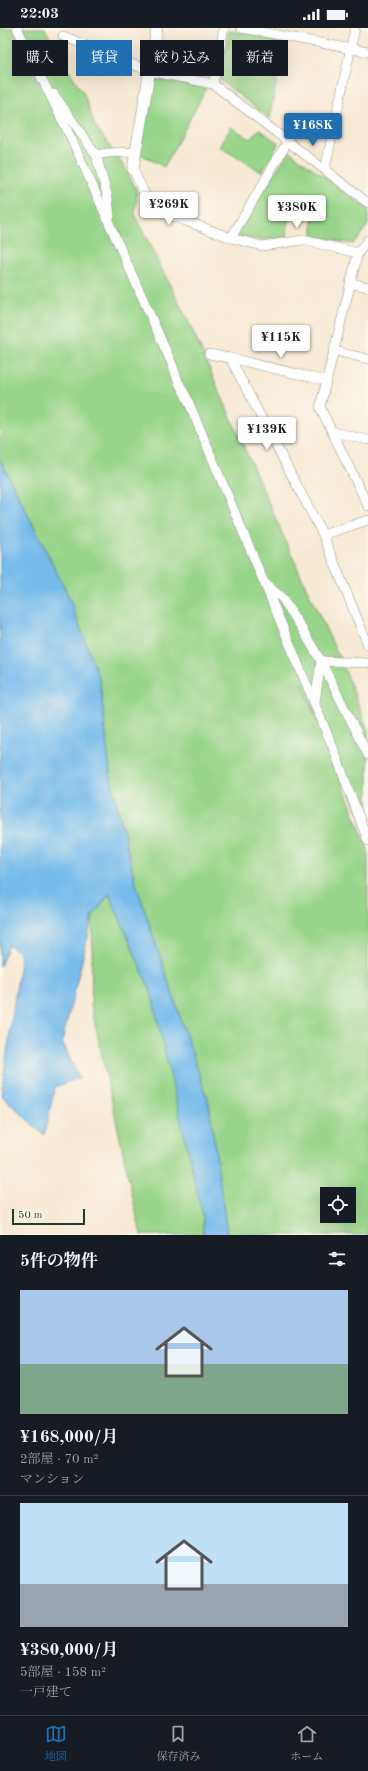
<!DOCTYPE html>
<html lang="ja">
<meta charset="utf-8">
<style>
:root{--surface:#171b24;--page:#242831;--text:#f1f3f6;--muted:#9ea1a6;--line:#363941;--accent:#1f6fb2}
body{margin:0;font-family:"Old Standard TT","Noto Serif JP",serif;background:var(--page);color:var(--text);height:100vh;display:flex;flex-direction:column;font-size:15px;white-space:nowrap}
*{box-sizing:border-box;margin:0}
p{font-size:13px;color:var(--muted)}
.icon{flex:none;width:22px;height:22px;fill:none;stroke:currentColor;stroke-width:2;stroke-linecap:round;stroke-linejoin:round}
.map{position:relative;height:1207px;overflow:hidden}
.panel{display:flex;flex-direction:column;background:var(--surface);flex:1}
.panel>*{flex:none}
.top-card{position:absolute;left:12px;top:12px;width:344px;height:36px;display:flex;gap:8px}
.fabs{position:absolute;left:320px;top:1159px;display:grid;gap:8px}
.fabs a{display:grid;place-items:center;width:36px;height:36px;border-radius:0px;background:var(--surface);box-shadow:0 4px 16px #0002;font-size:20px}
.scale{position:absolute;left:12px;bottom:10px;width:73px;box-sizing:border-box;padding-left:4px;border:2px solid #1f3d34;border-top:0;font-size:11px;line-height:14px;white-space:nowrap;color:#1f3d34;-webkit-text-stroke:3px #fbf7ec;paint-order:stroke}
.price{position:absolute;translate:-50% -34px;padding:0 9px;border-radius:4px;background:#fff;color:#222;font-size:13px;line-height:26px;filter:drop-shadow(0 1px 2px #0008)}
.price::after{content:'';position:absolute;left:50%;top:24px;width:12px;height:9px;margin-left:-6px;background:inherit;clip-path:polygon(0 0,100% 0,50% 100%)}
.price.active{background:var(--accent);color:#fff}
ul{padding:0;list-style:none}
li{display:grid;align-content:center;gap:8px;height:212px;padding:0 20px}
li+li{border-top:1px solid var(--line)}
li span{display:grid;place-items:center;height:124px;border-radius:0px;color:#555}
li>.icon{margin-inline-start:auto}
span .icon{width:72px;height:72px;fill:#fffc;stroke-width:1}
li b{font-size:17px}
h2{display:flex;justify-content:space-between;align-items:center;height:48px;padding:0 20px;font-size:17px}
.tag{padding:0 14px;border-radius:0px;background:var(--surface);box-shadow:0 4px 16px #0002;font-size:14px;line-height:36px}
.tag.active{background:var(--accent);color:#fff}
.status{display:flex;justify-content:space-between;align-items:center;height:28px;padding:0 20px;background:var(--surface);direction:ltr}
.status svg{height:11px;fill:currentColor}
.tabs{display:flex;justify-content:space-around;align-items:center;height:56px;border-top:1px solid var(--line);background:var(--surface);font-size:11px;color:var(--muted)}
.tabs a{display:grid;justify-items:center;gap:2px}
.tabs .active{color:var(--accent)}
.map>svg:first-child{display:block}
.green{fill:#98d489;stroke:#5c885e;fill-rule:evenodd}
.water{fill:#76bbec;stroke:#4a7c90}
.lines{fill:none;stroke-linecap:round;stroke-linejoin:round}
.minor-casing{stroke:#8b9384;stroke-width:10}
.tertiary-casing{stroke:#8b9384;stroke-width:12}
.minor{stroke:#fff;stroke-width:9}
.tertiary{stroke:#fff;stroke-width:11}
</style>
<div class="status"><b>22:03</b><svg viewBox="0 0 49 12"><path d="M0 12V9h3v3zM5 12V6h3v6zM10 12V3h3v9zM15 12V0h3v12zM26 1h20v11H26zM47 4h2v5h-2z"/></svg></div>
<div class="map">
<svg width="368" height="1207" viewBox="0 0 368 1207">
<rect width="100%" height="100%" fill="#fbf7ec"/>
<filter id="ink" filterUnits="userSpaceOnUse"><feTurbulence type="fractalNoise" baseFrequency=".025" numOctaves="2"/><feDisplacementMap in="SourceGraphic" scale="8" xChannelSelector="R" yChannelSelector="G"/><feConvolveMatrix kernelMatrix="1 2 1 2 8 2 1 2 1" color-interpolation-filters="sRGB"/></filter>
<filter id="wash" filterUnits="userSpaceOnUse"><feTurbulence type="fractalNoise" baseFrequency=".012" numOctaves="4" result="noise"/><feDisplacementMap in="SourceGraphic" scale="16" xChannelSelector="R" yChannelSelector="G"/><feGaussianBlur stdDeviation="0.9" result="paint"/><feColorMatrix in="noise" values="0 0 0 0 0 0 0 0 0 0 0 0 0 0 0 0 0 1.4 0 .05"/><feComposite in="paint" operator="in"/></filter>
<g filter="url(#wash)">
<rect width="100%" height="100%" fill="#f7e9d3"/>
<g class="green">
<path d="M0,0H45L54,19L84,66L94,96L125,140L137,163L135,188L190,297L309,566L343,637L368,702V804L302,655L368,821V1207H227L209,1076L135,853L110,746L100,653L68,567L0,431ZM327,1166H349V1188H327Z"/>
<polygon points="229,3 285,13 269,90 220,52"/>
<polygon points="159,51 206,61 164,139 140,126 152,58 154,53"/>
<polygon points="231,99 250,111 259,101 278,115 276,120 262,144 220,119"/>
<path d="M289,123L368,181V197L353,216L313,208V188H289L287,209C264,213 257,212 235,207Z"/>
<polygon points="109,866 151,963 191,1122 203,1189 203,1207 141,1207 91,977 93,888"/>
</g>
<polygon class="water" points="0,431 68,567 100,653 110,746 135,853 209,1076 227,1207 203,1207 203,1189 151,963 109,866 93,888 62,1014 79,1050 55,1059 44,1107 1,1067 21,926 9,917 0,938"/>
</g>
<g filter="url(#ink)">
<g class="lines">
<defs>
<g id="minor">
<polyline points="17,0 73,114 172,336 178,353 187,370 334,722 368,813"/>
<polyline points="241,0 368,24"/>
<polyline points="63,8 149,43 213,56 368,175"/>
<polyline points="213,56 224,0"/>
<polyline points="54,66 96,127 108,170 110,188"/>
<polyline points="96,127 108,125 135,124"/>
<polyline points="133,141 146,169 157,182 231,210 262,218 303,212 358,225"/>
<polyline points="325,141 355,0"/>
<polyline points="231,210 288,113"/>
<polyline points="368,212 358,225 320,379 368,478"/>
<polyline points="350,255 368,259"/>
<polyline points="335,323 368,331"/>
<polyline points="209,326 230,330 327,353"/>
<polyline points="230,330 323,507 368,617"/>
<polyline points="333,404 368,412"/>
<polyline points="323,507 368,492"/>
<polyline points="266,556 282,570 301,599 321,633 368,727"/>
<polyline points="321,633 368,635"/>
<polyline points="315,674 321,633"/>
</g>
<polyline id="tertiary" points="133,141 157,0"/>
</defs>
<use href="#minor" class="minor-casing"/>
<use href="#tertiary" class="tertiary-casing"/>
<use href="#minor" class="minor"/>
<use href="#tertiary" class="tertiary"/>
</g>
</g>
</svg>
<div class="fabs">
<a><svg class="icon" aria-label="locate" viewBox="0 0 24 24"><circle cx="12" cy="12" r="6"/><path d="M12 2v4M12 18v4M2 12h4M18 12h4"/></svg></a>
</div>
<div class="scale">50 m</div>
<b class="price active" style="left:313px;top:119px">¥168K</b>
<b class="price" style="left:169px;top:198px">¥269K</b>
<b class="price" style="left:297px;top:201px">¥380K</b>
<b class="price" style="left:281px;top:331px">¥115K</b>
<b class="price" style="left:267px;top:423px">¥139K</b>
<div class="top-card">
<a class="tag">購入</a>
<a class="tag active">賃貸</a>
<a class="tag">絞り込み</a>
<a class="tag">新着</a>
</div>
</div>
<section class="panel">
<h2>5件の物件<svg class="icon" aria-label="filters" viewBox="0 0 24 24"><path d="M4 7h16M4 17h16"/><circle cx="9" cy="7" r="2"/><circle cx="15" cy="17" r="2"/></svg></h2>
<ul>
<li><span style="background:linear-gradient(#a9c7e8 60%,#7fa58c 0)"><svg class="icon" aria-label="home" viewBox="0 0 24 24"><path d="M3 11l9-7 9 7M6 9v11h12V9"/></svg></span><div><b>¥168,000/月</b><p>2部屋 · 70 m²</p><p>マンション</p></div></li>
<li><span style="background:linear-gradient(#bfe0f5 65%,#9aa5b1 0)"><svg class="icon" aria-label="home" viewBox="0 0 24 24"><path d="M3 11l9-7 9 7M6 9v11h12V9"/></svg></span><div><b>¥380,000/月</b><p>5部屋 · 158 m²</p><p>一戸建て</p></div></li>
</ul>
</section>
<nav class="tabs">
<a class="active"><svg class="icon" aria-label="map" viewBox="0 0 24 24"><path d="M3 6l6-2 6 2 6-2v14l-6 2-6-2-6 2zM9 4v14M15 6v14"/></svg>地図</a>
<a><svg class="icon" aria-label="saved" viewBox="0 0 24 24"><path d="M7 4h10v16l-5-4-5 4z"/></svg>保存済み</a>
<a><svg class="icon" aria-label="home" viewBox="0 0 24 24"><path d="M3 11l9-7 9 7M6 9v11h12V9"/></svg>ホーム</a>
</nav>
